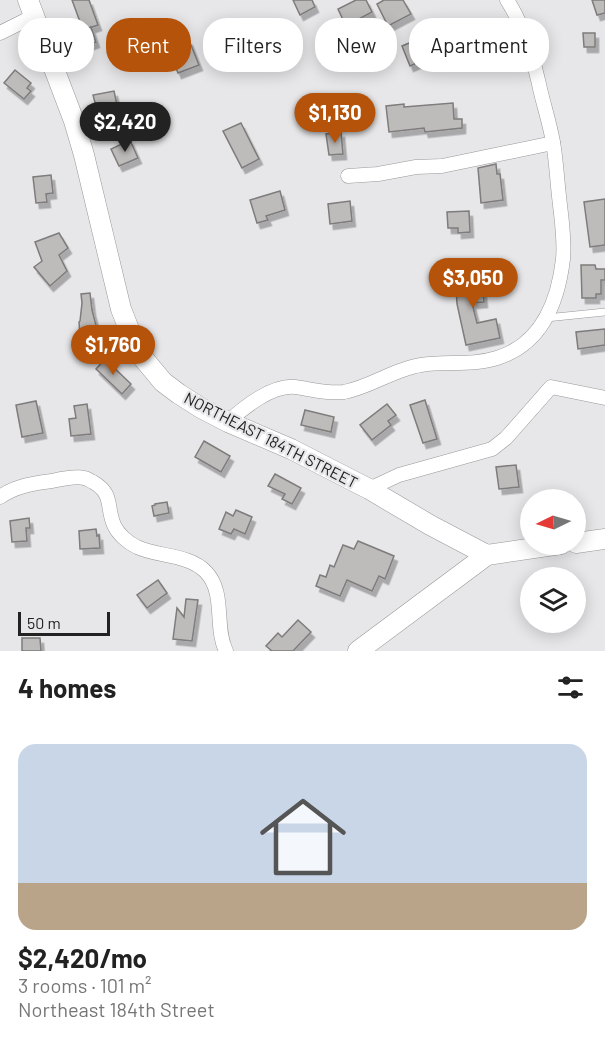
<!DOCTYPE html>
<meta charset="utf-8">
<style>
:root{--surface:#fff;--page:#f6f6f6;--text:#222;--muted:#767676;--accent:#b45309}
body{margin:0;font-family:Barlow,sans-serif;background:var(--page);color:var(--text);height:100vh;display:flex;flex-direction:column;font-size:22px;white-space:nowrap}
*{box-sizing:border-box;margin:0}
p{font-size:20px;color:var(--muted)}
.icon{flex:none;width:33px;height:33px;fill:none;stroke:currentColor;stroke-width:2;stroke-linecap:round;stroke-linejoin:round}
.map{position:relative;height:651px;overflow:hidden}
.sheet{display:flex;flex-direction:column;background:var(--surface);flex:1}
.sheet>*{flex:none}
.guide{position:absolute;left:18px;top:18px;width:570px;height:54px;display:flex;gap:12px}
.needle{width:39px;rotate:265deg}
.controls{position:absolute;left:520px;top:489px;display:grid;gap:12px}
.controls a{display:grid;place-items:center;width:66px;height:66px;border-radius:50%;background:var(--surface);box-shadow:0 3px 15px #0003;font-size:30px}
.scale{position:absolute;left:18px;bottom:15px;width:92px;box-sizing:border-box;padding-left:6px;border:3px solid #222;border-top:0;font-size:16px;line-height:21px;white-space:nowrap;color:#222;-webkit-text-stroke:4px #e7e7e9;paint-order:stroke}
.price{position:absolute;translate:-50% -51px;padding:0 14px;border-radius:21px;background:var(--accent);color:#fff;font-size:20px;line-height:39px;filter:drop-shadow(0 2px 3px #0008)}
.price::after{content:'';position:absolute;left:50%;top:36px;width:18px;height:14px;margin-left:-9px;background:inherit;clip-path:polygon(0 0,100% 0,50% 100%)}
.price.selected{background:#222;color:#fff}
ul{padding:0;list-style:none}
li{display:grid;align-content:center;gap:12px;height:318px;padding:0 18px}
li span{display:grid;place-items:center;height:186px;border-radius:18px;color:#555}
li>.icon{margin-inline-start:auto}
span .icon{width:108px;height:108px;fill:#fffc;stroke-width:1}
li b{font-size:26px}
h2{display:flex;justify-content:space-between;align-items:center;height:72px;padding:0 18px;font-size:26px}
.pill{padding:0 21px;border-radius:24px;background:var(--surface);box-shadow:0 3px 15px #0003;font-size:21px;line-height:54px}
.pill.selected{background:var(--accent);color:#fff}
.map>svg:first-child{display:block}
.building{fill:#bebcbb;stroke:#7e7c7b;stroke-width:1.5;filter:url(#shadow)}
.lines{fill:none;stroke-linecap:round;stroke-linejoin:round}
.lane-casing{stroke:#98989a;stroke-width:8}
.street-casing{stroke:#98989a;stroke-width:15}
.secondary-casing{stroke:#98989a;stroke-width:21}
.lane{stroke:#fff;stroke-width:7}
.street{stroke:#fff;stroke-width:14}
.secondary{stroke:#fff;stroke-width:20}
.labels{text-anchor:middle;stroke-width:4.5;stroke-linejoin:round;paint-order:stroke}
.street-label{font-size:16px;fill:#222;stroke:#e7e7e9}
</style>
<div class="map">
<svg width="605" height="651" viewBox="0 0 605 651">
<defs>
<filter id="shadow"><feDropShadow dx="3.5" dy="5.5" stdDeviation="0" flood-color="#0004"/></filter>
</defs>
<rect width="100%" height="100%" fill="#e7e7e9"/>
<g class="building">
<polygon points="72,0 89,0 98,25 83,30"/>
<polygon points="293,0 312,0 315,7 300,15"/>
<polygon points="356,0 366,0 372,12 346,26 338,9"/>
<polygon points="384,0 403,0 411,14 388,26 377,4"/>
<polygon points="592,0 605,0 605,13 597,15"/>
<polygon points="91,27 96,42 77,49 71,35"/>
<polygon points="583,33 595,33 595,47 584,47"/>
<polygon points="431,34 437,48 426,52 428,58 410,66 402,46"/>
<polygon points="189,40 199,65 178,73 168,48"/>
<polygon points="15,70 31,83 27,88 31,91 24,99 4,83"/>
<polygon points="114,91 121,124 104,128 100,110 97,110 93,95"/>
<polygon points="453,103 454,119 462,119 462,128 425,132 424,128 389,132 386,106 404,104 404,107"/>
<polygon points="241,123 259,159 242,168 223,131"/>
<polygon points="341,132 343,154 329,155 326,134"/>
<polygon points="130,140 138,158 119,166 111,149"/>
<polygon points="496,164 497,174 500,174 503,200 481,203 478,168"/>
<polygon points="51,175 53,193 46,194 47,202 36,203 33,177"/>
<polygon points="280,191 285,210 266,216 268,220 257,223 250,200"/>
<polygon points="605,199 605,245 590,247 584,202"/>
<polygon points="350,201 352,221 330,224 328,204"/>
<polygon points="469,211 470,232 458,233 458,228 448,228 447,212"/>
<polygon points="59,233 68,248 59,255 67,271 50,286 34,267 42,261 35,242"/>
<polygon points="581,265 595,265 596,269 605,269 605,280 601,280 601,294 596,294 596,298 582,298"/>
<polygon points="481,271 484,302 472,303 477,323 496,319 500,338 466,345 457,304 455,273"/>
<polygon points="90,293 92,310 98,333 80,335 79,322 80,321 82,303 81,294"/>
<polygon points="605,329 605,345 578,349 576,332"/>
<polygon points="105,359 131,384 122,394 96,369"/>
<polygon points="425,400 437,439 423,443 410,405"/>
<polygon points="36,401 43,433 22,437 16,405"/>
<polygon points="87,404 91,434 71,436 69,419 76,418 74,406"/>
<polygon points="387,404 396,415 388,421 391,425 372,440 360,425"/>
<polygon points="305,410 334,417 331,432 301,425"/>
<polygon points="204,441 230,456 221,472 195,457"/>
<polygon points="516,465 519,487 499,489 496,467"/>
<polygon points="275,474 301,488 292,504 282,499 285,494 268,486"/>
<polygon points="167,502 169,513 154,516 152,506 155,505 155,504"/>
<polygon points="236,510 252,517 245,534 234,529 231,534 219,529 226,512 233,516"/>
<polygon points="29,518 30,528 26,528 27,541 12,542 10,521"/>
<polygon points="96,529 97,536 99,535 100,548 80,549 79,531"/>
<polygon points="358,541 394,556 385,579 379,576 372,591 347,580 340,596 316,586 320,575 326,577 330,565 334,567 343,545 354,549"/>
<polygon points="158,580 167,593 147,608 137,595"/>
<polygon points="186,599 198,600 192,641 173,639 177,608 184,617"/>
<polygon points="298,620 311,632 293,651 272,651 266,646 278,633 282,637"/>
<polygon points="22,638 40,638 41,651 22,651"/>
</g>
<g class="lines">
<defs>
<polyline id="lane" points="546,318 605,312"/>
<g id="street">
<polyline points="0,33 34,16"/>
<polyline points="348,176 378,174 416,167 442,166 553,143"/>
<path d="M228,422C244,407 272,385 295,387C311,389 327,394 344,392C371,387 394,369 421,365C446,361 472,366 497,358C542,344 558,302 563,259C565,238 561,216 559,196C557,178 556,159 553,142C550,125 545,109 541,93C534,61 525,28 507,0"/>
<polyline points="369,489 399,475 492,449 506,438 551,387 605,398"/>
<path d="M0,497C15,486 35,483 52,481C60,479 77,476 84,478C87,478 90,481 93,482C114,494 106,507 114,525C118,534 128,543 137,547C158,557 189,554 206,572C226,593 214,627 226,651"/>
</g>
<g id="secondary">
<polyline points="28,0 74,121 84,155 121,309 132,337 143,358 163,382 179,394 201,408 228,422 291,449 369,489 430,525 487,555"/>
<polyline points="576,543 605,539"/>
<polyline points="358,651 487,555 561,544"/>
</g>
</defs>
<use href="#lane" class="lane-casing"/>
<use href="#street" class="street-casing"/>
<use href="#secondary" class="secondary-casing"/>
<use href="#lane" class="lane"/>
<use href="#street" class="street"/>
<use href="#secondary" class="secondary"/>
</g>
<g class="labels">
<g class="street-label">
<text transform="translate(271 440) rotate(27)" y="6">NORTHEAST 184TH STREET</text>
</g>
</g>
</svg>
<div class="controls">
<a><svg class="needle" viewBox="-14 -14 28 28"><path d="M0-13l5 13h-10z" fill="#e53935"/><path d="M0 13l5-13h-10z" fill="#767676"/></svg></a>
<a><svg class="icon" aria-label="layers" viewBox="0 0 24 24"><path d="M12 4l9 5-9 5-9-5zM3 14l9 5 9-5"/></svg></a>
</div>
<div class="scale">50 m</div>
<b class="price" style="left:335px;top:144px">$1,130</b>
<b class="price selected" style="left:125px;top:153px">$2,420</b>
<b class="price" style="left:473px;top:309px">$3,050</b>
<b class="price" style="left:113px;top:376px">$1,760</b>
<div class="guide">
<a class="pill">Buy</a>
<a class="pill selected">Rent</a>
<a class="pill">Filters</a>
<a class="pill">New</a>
<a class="pill">Apartment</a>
</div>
</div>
<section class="sheet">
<h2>4 homes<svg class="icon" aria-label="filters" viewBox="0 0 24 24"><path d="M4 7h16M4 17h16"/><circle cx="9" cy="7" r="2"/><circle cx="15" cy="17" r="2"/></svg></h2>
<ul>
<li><span style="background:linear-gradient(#c9d6e8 75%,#b9a48a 0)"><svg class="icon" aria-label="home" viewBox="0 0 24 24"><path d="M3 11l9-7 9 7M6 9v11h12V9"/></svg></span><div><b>$2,420/mo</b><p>3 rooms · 101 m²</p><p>Northeast 184th Street</p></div></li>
</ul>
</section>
